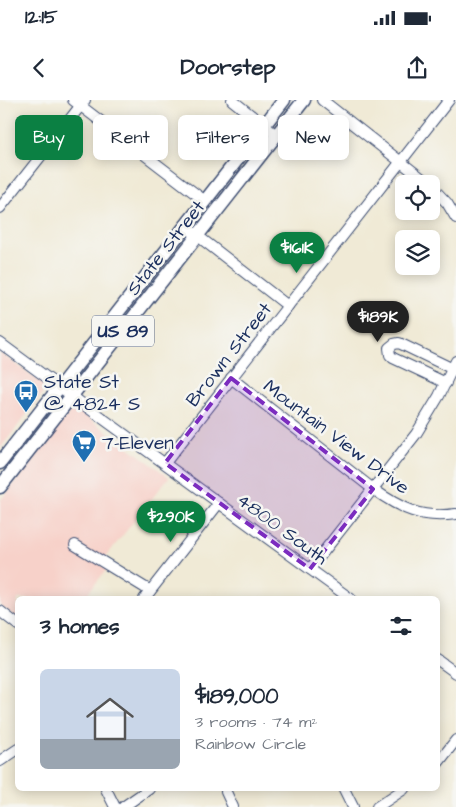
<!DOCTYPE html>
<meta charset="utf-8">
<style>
:root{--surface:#fff;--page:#f2f2f3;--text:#1f2937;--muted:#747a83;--accent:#0b8043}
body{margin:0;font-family:"Architects Daughter",sans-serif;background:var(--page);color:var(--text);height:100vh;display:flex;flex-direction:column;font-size:19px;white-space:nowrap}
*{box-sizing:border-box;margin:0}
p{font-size:16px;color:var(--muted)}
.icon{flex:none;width:28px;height:28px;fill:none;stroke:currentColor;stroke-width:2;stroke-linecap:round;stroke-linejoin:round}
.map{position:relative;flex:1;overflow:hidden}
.panel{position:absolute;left:15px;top:496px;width:425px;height:195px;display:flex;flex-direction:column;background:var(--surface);border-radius:8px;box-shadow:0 2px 12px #0003}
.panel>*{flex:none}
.banner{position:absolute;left:15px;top:15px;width:426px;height:45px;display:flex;gap:10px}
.tools{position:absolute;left:395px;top:75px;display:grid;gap:10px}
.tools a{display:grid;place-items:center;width:45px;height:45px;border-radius:8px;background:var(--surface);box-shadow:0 2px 12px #0003;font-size:25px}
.price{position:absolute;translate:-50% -42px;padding:0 11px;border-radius:18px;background:var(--accent);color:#fff;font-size:16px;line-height:32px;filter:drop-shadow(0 1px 2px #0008)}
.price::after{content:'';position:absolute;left:50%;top:30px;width:15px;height:11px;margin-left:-8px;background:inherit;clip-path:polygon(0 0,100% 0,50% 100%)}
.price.current{background:#222;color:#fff}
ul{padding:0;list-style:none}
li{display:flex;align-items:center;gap:15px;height:125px;padding:0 25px}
li span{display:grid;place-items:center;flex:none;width:140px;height:100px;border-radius:8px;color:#555}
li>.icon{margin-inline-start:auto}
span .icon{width:60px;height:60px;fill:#fffc;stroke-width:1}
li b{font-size:21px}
h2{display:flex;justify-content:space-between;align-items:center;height:60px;padding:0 25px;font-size:21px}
.pill{padding:0 18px;border-radius:8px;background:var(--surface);box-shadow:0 2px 12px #0003;font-size:18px;line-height:45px}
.pill.current{background:var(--accent);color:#fff}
.status{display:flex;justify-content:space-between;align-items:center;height:35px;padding:0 25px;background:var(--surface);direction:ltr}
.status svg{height:14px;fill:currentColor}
header{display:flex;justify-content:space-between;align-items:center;height:65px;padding:0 25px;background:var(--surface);font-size:22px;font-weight:700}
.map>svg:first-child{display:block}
.built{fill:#f7d1c9}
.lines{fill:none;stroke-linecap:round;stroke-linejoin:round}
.minor-casing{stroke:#3b4b70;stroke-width:12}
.major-casing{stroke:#3b4b70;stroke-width:15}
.minor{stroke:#fff;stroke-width:10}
.major{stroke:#fff;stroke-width:12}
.marked{fill:#7b2cbf;fill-opacity:0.2;stroke:#7b2cbf;stroke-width:4;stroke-dasharray:10 6;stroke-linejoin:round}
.labels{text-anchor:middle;stroke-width:5;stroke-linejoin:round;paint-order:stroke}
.shield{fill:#f6f6f2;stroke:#5d6b8a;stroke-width:1}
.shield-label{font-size:18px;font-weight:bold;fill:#1b2f5e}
.street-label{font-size:19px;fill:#1b2f5e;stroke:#f6f6f2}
.poi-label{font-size:19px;fill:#1b2f5e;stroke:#f6f6f2;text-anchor:start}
</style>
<div class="status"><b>12:15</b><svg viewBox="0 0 49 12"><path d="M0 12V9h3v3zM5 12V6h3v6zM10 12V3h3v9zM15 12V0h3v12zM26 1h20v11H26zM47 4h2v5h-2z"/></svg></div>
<header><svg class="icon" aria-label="back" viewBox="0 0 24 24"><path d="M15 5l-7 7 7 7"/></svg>Doorstep<svg class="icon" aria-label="share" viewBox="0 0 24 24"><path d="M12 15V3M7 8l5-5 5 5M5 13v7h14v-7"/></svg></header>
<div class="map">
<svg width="456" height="707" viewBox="0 0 456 707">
<rect width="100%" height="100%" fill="#f6f6f2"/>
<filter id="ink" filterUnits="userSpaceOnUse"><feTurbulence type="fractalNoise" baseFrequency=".02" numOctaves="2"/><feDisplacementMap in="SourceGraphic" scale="10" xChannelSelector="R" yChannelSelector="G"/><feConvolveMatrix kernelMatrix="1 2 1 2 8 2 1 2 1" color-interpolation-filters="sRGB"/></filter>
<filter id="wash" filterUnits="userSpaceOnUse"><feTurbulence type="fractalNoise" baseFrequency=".0096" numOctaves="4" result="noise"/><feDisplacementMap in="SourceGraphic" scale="20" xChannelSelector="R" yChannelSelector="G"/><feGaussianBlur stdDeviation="1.12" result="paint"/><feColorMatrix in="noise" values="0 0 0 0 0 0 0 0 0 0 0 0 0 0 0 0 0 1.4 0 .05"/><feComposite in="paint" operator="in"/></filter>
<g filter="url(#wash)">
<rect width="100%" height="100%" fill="#f0ead6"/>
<g class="built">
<polygon points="0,253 45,285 47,288 0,349"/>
<polygon points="72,309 76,309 169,377 100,464 107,469 83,499 18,499 17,519 0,505 0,401"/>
</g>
</g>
<g filter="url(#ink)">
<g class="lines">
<defs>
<g id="minor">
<polyline points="73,0 205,101"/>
<polyline points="232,0 276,35"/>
<polyline points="322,0 429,84"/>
<polyline points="431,86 447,103 456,118"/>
<polyline points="0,108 85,0"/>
<polyline points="185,126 288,206"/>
<polyline points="0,243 80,302 351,499"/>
<path d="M231,278L373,389C401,409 421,419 456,414"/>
<polyline points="446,283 393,258 390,255 389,248 394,244 399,243 453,269"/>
<polyline points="165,363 449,0"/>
<polyline points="75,445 144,487 150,491"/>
<polyline points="310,469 416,334 439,296 456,261"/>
<polyline points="144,499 219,403"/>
<polyline points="0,511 18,525"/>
<polyline points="438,560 456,573"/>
<polyline points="0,661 18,649"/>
<polyline points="438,663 456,640"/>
<polyline points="106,689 115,707"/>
<polyline points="344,689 353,707"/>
<polyline points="226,692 233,707"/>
<polyline points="123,707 149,689"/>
<polyline points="377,707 404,689"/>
</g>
<g id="major">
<polyline points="0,363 284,0"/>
<polyline points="0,387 304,0"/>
</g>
</defs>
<use href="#minor" class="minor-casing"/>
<use href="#major" class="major-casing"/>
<use href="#minor" class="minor"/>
<use href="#major" class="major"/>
</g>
</g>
<path class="marked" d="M231,278L373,389L310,469L165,363Z"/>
<defs>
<symbol id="bus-pin" viewBox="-11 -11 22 30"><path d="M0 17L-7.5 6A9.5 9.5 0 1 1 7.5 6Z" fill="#1f6fb2" stroke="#f6f6f2"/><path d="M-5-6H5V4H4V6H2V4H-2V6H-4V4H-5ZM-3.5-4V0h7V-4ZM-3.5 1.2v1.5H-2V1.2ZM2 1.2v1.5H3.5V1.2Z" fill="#fff"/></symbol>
<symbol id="supermarket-pin" viewBox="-11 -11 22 30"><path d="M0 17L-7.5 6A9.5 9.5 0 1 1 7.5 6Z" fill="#1f6fb2" stroke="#f6f6f2"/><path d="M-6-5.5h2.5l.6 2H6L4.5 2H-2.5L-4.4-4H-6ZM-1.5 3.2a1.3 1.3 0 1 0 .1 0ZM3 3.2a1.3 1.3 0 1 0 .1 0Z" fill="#fff"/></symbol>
</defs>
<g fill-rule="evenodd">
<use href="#bus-pin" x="12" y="278" width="28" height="38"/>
<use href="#supermarket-pin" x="70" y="328" width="28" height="38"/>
</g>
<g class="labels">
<rect class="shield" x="92" y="215.5" width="62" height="31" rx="4"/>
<g class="shield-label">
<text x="123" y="237">US 89</text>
</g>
<g class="street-label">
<text transform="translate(165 147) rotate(-52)" y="7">State Street</text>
<text transform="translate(228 254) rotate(-52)" y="7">Brown Street</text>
<text transform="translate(337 336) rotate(37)" y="7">Mountain View Drive</text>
<text transform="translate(283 428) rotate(36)" y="7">4800 South</text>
</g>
<g class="poi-label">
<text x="44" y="288">State St<tspan x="44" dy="22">@ 4824 S</tspan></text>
<text x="102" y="349">7-Eleven</text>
</g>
</g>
</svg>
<div class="tools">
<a><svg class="icon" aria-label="locate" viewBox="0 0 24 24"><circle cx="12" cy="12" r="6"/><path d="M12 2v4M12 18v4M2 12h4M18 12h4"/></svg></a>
<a><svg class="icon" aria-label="layers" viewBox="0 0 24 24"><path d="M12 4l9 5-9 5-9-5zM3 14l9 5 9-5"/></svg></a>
</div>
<b class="price" style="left:297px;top:174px">$161K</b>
<b class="price current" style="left:378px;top:243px">$189K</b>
<b class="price" style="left:171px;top:443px">$290K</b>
<div class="banner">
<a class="pill current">Buy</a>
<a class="pill">Rent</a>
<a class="pill">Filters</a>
<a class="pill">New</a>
</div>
<section class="panel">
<h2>3 homes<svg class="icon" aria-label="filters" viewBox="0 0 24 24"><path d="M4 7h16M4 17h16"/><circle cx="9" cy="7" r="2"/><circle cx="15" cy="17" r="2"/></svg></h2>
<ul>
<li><span style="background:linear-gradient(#c9d6e8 70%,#9aa5b1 0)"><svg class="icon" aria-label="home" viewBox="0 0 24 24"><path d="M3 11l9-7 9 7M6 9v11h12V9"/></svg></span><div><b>$189,000</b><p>3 rooms · 74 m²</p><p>Rainbow Circle</p></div></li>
</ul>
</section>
</div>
